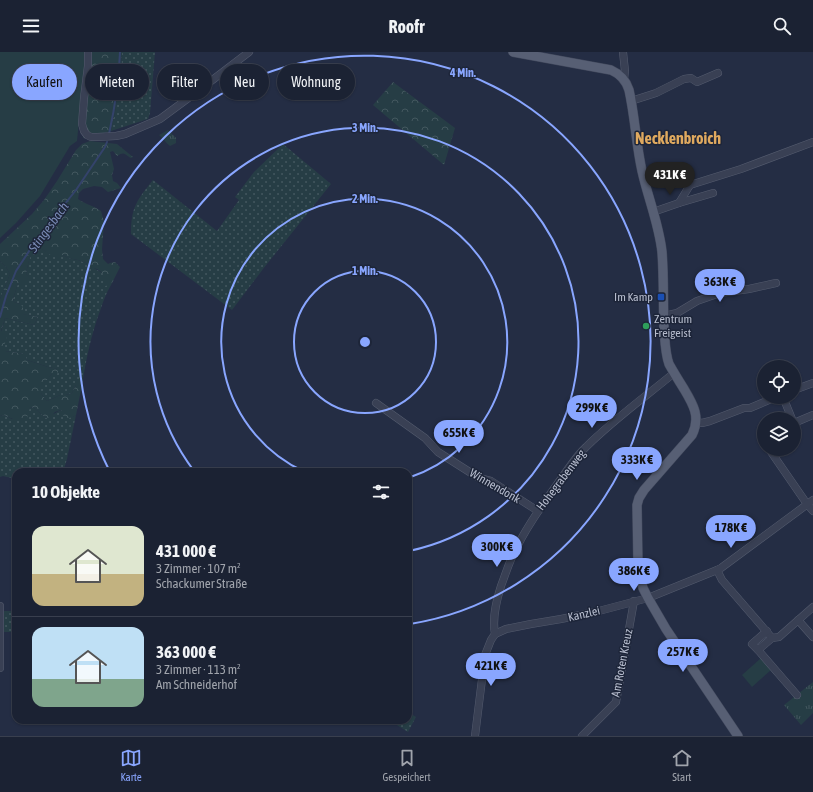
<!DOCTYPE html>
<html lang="de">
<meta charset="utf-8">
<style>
:root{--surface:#1b2233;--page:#242a3b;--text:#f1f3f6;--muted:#a0a4ac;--line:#393f4e;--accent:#89a6ff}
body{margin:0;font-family:"Asap Condensed",sans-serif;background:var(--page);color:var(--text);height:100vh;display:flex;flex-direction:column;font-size:15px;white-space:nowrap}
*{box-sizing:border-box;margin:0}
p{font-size:13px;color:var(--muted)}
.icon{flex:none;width:22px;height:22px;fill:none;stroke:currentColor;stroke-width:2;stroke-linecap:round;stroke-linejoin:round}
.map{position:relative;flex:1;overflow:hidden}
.side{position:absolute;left:12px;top:416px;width:400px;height:256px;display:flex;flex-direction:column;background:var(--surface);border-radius:12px;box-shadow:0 1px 3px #0004,0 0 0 1px var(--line)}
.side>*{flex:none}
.banner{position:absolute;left:12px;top:12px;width:400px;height:36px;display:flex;gap:8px}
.controls{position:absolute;left:757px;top:308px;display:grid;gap:8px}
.controls a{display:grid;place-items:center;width:44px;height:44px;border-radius:50%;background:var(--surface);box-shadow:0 1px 3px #0004,0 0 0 1px var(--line);font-size:20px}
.price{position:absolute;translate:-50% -34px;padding:0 9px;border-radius:14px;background:var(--accent);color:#111;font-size:13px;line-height:26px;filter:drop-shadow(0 1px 2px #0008)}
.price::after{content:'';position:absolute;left:50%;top:24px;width:12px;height:9px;margin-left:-6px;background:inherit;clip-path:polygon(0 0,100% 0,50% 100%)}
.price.selected{background:#222;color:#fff}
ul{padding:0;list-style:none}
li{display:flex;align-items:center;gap:12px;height:100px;padding:0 20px}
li+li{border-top:1px solid var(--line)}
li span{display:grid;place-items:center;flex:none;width:112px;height:80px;border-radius:12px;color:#555}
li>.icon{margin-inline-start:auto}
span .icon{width:48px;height:48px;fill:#fffc;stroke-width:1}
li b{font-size:17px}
h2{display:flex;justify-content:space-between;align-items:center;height:48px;padding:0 20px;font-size:17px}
.tag{padding:0 14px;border-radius:18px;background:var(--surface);box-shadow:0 1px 3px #0004,0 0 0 1px var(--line);font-size:14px;line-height:36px}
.tag.selected{background:var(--accent);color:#111}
header{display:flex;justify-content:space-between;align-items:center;height:52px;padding:0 20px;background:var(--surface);font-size:18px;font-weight:700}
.tab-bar{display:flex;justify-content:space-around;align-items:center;height:56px;border-top:1px solid var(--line);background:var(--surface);font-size:11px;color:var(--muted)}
.tab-bar a{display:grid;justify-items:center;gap:2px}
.tab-bar .selected{color:var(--accent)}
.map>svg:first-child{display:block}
.grass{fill:url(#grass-dots)}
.forest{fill:url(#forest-crowns)}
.park{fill:url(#park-tufts)}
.garden{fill:#263d45}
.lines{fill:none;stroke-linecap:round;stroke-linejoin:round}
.stream{stroke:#34436b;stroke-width:2}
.minor-casing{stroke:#545b6e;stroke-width:8}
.major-casing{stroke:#42495d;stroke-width:10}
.minor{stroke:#394054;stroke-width:7}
.major{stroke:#575f74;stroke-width:9}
.ring{fill:none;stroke:#89a6ff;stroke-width:2}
.transit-dot{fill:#1a4fb4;stroke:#1d2539;stroke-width:1.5}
.leisure-dot{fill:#2e9e5b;stroke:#1d2539;stroke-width:1.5}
.labels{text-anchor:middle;stroke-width:3;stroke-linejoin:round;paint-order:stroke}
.poi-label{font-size:12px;fill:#b6bccd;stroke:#1d2539;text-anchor:end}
.street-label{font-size:12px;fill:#b6bccd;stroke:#1d2539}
.water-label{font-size:13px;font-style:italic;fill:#7b8cb7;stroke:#1d2539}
.district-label{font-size:16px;font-weight:bold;fill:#dfa95f;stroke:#1d2539}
.centre{fill:#89a6ff;stroke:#1d2539;stroke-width:2}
.ring-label{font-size:12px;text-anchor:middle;font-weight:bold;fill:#89a6ff;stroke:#1d2539;stroke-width:3;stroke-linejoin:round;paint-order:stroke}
</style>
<header><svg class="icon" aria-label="menu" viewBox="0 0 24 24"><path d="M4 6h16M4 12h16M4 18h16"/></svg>Roofr<svg class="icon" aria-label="search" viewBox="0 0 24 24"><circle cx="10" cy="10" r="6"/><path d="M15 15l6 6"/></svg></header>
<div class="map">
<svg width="813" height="684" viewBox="0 0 813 684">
<defs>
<pattern id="grass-dots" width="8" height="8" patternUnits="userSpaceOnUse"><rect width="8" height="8" fill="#263d45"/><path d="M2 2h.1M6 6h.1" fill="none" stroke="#43575f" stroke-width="1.8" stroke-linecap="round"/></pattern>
<pattern id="forest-crowns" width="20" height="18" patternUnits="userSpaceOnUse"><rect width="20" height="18" fill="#263d45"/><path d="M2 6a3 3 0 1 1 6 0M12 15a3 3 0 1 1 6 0" fill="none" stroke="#43575f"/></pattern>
<pattern id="park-tufts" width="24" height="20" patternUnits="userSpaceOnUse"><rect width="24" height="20" fill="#263d45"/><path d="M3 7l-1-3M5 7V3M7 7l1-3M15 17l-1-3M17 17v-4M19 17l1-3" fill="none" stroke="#43575f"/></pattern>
</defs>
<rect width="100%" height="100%" fill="#242d44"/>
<g class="grass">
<path d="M122,0H155L150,61L148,67L111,79C117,53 121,27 122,0Z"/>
<path d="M283,92L331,132L263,217L232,258L131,182C131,155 137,148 153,128L217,179L239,148L235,145L254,120Z"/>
<path d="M36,196L42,197L50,202L63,203L68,206L78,208L86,211L90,216H94L104,222L105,233H111C106,241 103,250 100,259C91,283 86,308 82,333H76L72,341L66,343H60L54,346L47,349L42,343L39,336L52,322L58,317L48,315L27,308L24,302L5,299V291L1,280L5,266L34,273L38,265L22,262L20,252L14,250L13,247L18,231L30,226L26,222C28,213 29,202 36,196Z"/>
<polygon points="0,209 6,215 10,222 0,247"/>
<path d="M30,355L34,356L46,366C52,363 56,360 61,358L73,365L76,363L67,407L63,420H16V427L3,424L0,425V364L4,363L12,367Z"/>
<rect x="1" y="559" width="15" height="21"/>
<polygon points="408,660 416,665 408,680 389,668 408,668"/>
</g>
<g class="forest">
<path d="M91,0H122C121,27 117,53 111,79L83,86V67Z"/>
<polygon points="393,30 455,76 444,113 373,53"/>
<path d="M90,89L117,92L133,105L131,106C124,102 124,99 117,104L113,99L110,100L114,117L112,123L113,129L117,131L121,136L108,140L102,135L94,134L83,137L79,141L78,147C85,152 94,154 101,159L104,170L102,197L103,207L108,212L110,211L115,210L120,215L111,233L105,234L103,231C107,222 98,215 90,216L86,211L78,208L68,206L63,203L52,204L42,197L36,196C29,203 28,213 26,222L31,226C26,232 26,233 18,231L13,247L14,250L20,252L23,255V262L38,265L34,273L5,266L1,279L5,282L7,286L5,291V299L25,302L27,308L48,315L59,317L57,322H52L40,336L42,343L47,349L54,346L60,343H66L72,341L76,333H82L76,363L73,365L66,367L63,364L65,361L61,358L55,360L50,366H46L34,356L30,355L27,366C17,370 13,367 4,363L0,364V247L10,222L6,215L0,209V192L32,162L44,148L57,129L76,98L82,92Z"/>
</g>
<g class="park">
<path d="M168,78L176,86V91L170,94C166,91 163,86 159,83Z"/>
<polygon points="813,630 813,661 801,673 784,653"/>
</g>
<g class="garden">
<polygon points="0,0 86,0 77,89 70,94 40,144 16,171 0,186"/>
<polygon points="761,606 771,618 752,635 742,623"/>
</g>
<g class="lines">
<g class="stream">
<path d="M109,82C115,55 119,28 120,0"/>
<polyline points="0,265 6,244 16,219 37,187 76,138 105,95 107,90"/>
</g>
<defs>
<g id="minor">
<polyline points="88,0 88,14 84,46 82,72 84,79 87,83 91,85 97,85 116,84 125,82 160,67 198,39 249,0"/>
<polyline points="623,0 625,19 624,27"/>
<polyline points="631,49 656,41 684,27 691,26 697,30 718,21"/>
<polyline points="668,120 678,127 690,133 741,117 813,90"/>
<polyline points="679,151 713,141"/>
<polyline points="653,160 679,151 690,133"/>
<polyline points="664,264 677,261 697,249 720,241 749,237 776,231"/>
<polyline points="794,338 813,331"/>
<polyline points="783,345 792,367"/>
<polyline points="376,351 425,386 438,400 479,426 491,429 538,459"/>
<polyline points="696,370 702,371 710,369 744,356 750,356 776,345"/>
<polyline points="794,371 813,363"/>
<polyline points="769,397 807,452 813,459"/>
<polyline points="717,518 722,528 772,586 758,598 797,643"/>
<polyline points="0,554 0,616"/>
<polyline points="798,568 813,585"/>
<polyline points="495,582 506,577 531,572 561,567 595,560 648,546 717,518 721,516 813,448"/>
<polyline points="772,586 779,585 813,555"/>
<polyline points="758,598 752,592 767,579"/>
<path d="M475,684L485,603L491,588L495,582C492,566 496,550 501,534C506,521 510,507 517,495C528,472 543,452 558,431C567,419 575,405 586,395C613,368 645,345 674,321"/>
<polyline points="582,684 616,650 634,549"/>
</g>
<path id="major" d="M513,0L611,18C620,22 626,28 629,38C635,65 636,92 642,119C648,146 659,172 662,200C664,225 663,251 664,276C665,288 665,301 669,312C674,321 679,329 684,337C693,352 701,365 692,383L644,438L639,446L637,453L638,513L643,536L648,546L666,577L738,684"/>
</defs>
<use href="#minor" class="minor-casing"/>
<use href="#major" class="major-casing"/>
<use href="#minor" class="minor"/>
<use href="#major" class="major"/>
</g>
<g class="ring">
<circle cx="365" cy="290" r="71"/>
<path d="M305 420A143 143 0 1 1 408 426"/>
<path d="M194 419A214 214 0 1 1 409 499"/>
<path d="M110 420A286 286 0 1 1 410 572"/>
</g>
<rect class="transit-dot" x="657" y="241" width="8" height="8" rx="2"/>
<circle class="leisure-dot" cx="646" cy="274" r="4"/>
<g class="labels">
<g class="poi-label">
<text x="653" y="249">Im Kamp</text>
<text x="654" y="271" text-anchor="start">Zentrum<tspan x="654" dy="14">Freigeist</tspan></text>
</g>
<g class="street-label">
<text transform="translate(561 428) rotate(-53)" y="4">Hohegrabenweg</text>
<text transform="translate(495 434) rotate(30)" y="4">Winnendonk</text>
<text transform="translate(584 562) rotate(-13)" y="4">Kanzlei</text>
<text transform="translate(622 611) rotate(-79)" y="4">Am Roten Kreuz</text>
</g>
<g class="water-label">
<text transform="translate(48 175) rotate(-54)" y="5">Stingesbach</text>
</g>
<g class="district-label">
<text x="678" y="92">Necklenbroich</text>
</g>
</g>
<circle cx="365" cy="290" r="6" class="centre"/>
<g class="ring-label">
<text x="463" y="25">4 Min.</text>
<text x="365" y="80">3 Min.</text>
<text x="365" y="151">2 Min.</text>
<text x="365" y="223">1 Min.</text>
</g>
</svg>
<div class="controls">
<a><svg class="icon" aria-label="locate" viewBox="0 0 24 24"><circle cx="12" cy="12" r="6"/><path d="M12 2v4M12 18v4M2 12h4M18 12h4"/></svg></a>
<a><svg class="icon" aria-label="layers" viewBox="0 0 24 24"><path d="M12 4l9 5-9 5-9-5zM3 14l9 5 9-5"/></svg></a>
</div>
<b class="price selected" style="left:670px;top:144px">431K €</b>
<b class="price" style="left:720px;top:251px">363K €</b>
<b class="price" style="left:592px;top:377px">299K €</b>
<b class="price" style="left:459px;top:402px">655K €</b>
<b class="price" style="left:637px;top:429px">333K €</b>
<b class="price" style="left:731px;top:497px">178K €</b>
<b class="price" style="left:497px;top:516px">300K €</b>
<b class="price" style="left:634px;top:540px">386K €</b>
<b class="price" style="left:683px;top:621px">257K €</b>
<b class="price" style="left:491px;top:635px">421K €</b>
<div class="banner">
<a class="tag selected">Kaufen</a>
<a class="tag">Mieten</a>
<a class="tag">Filter</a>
<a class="tag">Neu</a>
<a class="tag">Wohnung</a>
</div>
<section class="side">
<h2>10 Objekte<svg class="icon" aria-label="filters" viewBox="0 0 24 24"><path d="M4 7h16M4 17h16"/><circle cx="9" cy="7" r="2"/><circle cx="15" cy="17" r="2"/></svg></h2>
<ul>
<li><span style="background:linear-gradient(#dfe7d0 60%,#c2b280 0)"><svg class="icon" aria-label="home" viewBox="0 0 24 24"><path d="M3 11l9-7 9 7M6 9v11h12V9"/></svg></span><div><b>431 000 €</b><p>3 Zimmer · 107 m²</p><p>Schackumer Straße</p></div></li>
<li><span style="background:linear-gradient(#bfe0f5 65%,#7fa58c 0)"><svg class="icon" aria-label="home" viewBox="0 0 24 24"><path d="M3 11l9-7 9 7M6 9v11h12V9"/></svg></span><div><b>363 000 €</b><p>3 Zimmer · 113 m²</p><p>Am Schneiderhof</p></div></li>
</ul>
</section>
</div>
<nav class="tab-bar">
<a class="selected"><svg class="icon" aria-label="map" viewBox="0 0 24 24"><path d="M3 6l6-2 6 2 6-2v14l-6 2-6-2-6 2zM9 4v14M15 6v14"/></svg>Karte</a>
<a><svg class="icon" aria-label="saved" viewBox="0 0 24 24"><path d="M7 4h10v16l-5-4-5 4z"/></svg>Gespeichert</a>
<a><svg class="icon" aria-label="home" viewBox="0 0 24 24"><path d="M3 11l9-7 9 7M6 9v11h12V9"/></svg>Start</a>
</nav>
